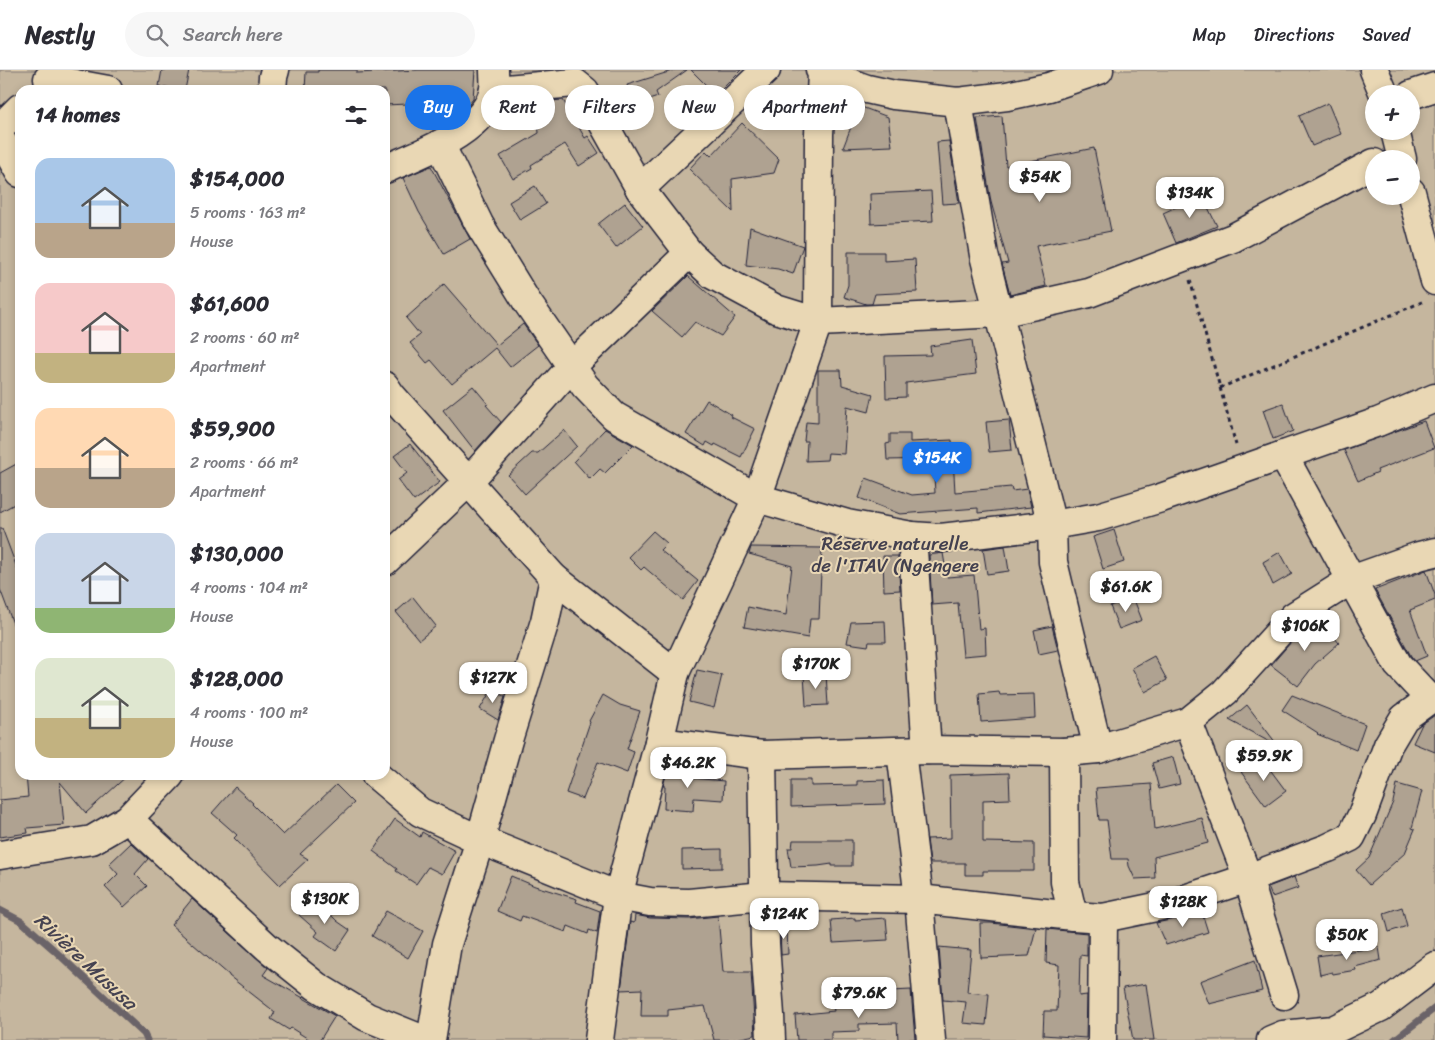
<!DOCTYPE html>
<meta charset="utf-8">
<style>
:root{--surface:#fff;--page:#f7f7f7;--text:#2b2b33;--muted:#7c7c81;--line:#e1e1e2;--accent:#1a73e8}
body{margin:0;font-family:Sriracha,sans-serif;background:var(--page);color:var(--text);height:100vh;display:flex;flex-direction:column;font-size:19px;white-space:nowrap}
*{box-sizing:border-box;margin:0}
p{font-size:16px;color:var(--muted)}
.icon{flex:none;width:28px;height:28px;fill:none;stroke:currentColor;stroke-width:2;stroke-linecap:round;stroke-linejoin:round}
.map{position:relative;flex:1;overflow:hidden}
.panel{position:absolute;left:15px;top:15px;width:375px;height:695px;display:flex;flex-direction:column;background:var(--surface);border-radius:15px;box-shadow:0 2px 8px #0003}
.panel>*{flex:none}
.guide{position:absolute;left:405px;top:15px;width:475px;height:45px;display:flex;gap:10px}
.buttons{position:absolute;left:1365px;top:15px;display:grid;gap:10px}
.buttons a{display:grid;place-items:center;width:55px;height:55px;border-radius:50%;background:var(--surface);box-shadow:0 2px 8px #0003;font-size:25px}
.price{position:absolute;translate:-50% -42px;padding:0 11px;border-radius:10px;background:#fff;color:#222;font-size:16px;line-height:32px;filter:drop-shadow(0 1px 2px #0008)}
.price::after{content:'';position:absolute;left:50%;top:30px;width:15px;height:11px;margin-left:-8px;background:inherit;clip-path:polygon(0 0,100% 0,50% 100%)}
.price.selected{background:var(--accent);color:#fff}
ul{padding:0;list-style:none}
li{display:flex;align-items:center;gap:15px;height:125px;padding:0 20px}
li span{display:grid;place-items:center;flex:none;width:140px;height:100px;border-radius:15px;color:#555}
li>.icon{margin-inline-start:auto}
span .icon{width:60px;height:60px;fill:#fffc;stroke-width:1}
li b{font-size:21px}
h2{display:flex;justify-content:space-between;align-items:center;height:60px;padding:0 20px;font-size:21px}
.tag{padding:0 18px;border-radius:22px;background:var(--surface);box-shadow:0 2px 8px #0003;font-size:18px;line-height:45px}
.tag.selected{background:var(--accent);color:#fff}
header{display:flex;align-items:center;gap:30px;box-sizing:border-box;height:70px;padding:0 25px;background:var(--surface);border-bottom:1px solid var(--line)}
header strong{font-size:24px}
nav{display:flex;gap:28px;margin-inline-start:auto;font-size:18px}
.search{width:350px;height:45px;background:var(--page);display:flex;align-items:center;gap:12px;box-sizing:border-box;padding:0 18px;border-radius:28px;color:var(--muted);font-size:19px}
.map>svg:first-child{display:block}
.green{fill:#c5b69e;stroke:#746c6c;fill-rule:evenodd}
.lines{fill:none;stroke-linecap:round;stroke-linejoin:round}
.stream{stroke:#6b6367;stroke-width:7}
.building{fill:#afa291;stroke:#22223b}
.minor-casing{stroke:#22223b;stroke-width:31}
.path{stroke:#22223b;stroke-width:3;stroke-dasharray:4 4;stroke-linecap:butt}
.minor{stroke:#e9d7b4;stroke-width:28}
.labels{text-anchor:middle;stroke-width:4;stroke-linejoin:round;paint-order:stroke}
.park-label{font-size:19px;fill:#43404f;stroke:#e9d7b4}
.water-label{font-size:20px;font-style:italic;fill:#464351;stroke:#e9d7b4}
</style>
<header>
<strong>Nestly</strong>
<div class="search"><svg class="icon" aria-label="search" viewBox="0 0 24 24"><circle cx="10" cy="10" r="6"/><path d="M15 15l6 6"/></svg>Search here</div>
<nav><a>Map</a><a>Directions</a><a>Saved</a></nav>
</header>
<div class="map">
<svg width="1435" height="970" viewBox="0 0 1435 970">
<rect width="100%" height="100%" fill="#e1d0af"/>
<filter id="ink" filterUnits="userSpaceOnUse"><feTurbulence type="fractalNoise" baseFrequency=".02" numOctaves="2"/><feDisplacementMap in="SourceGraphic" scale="10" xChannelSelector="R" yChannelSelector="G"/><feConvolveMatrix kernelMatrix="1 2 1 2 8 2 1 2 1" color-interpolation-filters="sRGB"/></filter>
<g filter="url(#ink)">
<path class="green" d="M0,0H1435V970H0ZM20,20H385V705H20ZM1374,24H1411V61H1374ZM1374,89H1411V126H1374Z"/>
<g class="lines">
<g class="stream">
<polyline points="0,840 21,851 53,879 144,964 147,970"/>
<polyline points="1394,970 1435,938"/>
</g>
</g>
<g class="building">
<polygon points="162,0 189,0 185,20 159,16"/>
<polygon points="318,0 357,0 357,3 418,0 475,0 473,29 466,38 408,34 385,35 385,20 305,20 306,2 318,2"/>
<polygon points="675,0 687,0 656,22 658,27 633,35 627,15"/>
<polygon points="691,0 741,0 716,25"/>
<polygon points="563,30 585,68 588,66 599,83 579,96 565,74 531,95 532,98 513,109 500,86 539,63 536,32"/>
<polygon points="1328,33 1341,64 1312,76 1299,46"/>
<polygon points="859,36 888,47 892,76 843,78"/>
<polygon points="1002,46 1006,96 1094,78 1111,161 1036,176 1046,216 1010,225 1002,194 1008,193 991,132 977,48"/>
<polygon points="742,53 779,89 774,103 732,109 733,142 689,99 706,81 711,86"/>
<polygon points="949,71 959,133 942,134 937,72"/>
<polygon points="431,96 470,169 444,184 419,142 403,108"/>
<polygon points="535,116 546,134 520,150 509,132"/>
<polygon points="931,121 933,151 871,154 870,124"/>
<polygon points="1202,125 1217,156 1176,173 1163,143"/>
<polygon points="625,133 643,156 616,178 598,154"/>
<polygon points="750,157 803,176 793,204 778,199 746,195"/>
<polygon points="848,182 884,182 884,191 915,189 917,222 875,224 872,234 866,234 844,227 848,215"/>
<polygon points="688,206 735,247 721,266 695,252 682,267 652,241"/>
<polygon points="444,214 497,275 523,254 538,275 510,297 495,278 452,314 431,290 427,293 410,273 420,265 406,248"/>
<polygon points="972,270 976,304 906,313 906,327 886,328 885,286 931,285 930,276"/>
<polygon points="818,300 841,300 842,315 873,324 869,342 847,336 844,384 828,383 827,390 806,391 807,371 804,371 806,352 818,353"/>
<polygon points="473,316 488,334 486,335 501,352 475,381 443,340"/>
<polygon points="707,330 732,345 731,347 755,359 741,387 715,374 714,376 707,372 705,376 686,364"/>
<polygon points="1283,333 1293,361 1273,369 1263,340"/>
<polygon points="1009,350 1012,380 989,382 986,352"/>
<polygon points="1424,351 1434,378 1377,400 1378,402 1358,411 1344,380"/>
<polygon points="605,359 633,375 605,403 600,399 590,409 574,391"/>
<polygon points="564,360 577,376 525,424 508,405 532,383 538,383"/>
<polygon points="890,364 910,364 910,372 952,370 955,422 1011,417 1012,421 1027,419 1031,437 978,443 978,438 900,444 859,428 866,408 912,425 935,423 933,389 887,390 886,374 890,373"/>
<polygon points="410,374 440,412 414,431 398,410 407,403 394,386"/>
<polygon points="20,392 20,431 0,442 0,403"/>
<polygon points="0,458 2,458 20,506 20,567 18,567 0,519"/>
<polygon points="1114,460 1124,492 1103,499 1093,467"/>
<polygon points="653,461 667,473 660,480 698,511 683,530 644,497 641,500 628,487"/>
<polygon points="1005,476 1009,501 987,504 983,479"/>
<polygon points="751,477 822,478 819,549 810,549 808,568 744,557 748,537 786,545 792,496 749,484"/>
<polygon points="1280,482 1292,504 1273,515 1263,492"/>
<polygon points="943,483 947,507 974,505 979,559 985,558 986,584 963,586 958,533 932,535 929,485"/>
<polygon points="883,486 898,486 900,520 884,521"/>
<polygon points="1426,500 1435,525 1435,530 1410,540 1427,586 1415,591 1411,586 1375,520"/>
<polygon points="413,527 436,556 419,570 396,542"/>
<polygon points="1133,527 1142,550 1119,559 1110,536"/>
<polygon points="1319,549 1339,573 1315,594 1298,616 1271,595 1291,572"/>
<polygon points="885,551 886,572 869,572 868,576 847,573 851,552"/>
<polygon points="1052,556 1058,580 1039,584 1034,560"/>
<polygon points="1154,586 1167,610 1145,622 1132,598"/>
<polygon points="697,600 722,605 714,638 689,632"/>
<polygon points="826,604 828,635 806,636 804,605"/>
<polygon points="492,619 505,627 498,650 480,639"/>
<polygon points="999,622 1000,625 1034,624 1035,648 981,652 979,624"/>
<polygon points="603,625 620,635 640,641 627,679 634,682 627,703 598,692 583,729 566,723 590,652 589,651"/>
<polygon points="1292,625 1365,654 1356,680 1317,664 1318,663 1282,640"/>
<polygon points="1247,635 1279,677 1229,650"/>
<polygon points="1435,645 1435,682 1413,673 1422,654"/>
<polygon points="1173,687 1180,714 1159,719 1152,693"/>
<polygon points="1263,690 1286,721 1266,736 1241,702"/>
<polygon points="669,694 694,698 692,708 724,711 723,730 694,728 693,741 664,739 665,716 663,716"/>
<polygon points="1009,703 1010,729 983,730 983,772 1034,773 1034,801 983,801 983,805 965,805 965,793 930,793 927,769 951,768 950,705"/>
<polygon points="26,705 128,705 86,743 60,712 64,755 27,758 28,763 0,767 0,730 28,727"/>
<polygon points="791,710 811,710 811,716 857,715 857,711 884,710 885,734 791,737"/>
<polygon points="1151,714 1155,759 1202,748 1208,773 1154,787 1155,808 1135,809 1129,796 1128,789 1112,789 1107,750 1099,750 1096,718"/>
<polygon points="1397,714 1422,721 1412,758 1415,759 1405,783 1369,815 1356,800 1369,788 1393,732"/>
<polygon points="336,715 354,733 300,784 308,789 280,815 234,768 237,765 212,743 235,717 253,733 252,734 283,765"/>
<polygon points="395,749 420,767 422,762 455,781 442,804 428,797 416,814 396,801 397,799 373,781"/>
<polygon points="793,770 852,770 852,796 832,796 832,794 818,796 791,797 788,778 792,778"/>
<polygon points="131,773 148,789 135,804 147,816 124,837 105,817 118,804 109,794"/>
<polygon points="722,779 722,798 682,799 682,780"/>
<polygon points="511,806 535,816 577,829 576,832 600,841 597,863 589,860 588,864 568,856 566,862 522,846 520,851 497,841"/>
<polygon points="1294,807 1298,818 1272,827 1268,817"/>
<polygon points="314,828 337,851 350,860 336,881 315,866 318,862 299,845"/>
<polygon points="192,829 268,898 263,905 335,946 320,970 310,970 291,958 289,960 271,949 275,942 229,906 229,905 171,855"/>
<polygon points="1402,837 1407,856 1389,862 1384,843"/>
<polygon points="1201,840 1208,862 1166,875 1156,853 1175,849"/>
<polygon points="386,841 423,861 408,888 372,866"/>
<polygon points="635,845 650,848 689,849 718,846 723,902 751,902 755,965 731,970 714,970 705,936 668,940 668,946 641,946 642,919 621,920 630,852 634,853"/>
<polygon points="855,848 855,850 886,848 888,870 833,873 831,850"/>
<polygon points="980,853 991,853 1036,858 1029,886 981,888"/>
<polygon points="780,856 787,856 788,884 781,885"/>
<polygon points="1047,859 1087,863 1087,886 1080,885 1079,926 1087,925 1086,968 1043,965 1044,941 1057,941 1059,895 1046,893"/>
<polygon points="939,877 971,880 967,922 989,924 986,955 963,953 966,932 943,930"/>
<polygon points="1379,877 1381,890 1355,897 1356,900 1333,904 1332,902 1320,905 1317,886"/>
<polygon points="1255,890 1262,921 1209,934 1200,911"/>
<polygon points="1146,914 1154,970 1133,970 1123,918"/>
<polygon points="911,920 915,969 898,970 897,953 859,954 859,961 831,962 831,970 797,970 795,945 834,941 833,936 892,934 891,921"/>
</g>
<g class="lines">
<defs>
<g id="minor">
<polyline points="1374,0 1384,24"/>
<polyline points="822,3 867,19 894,25 958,32 1007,26 1049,17 1099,0"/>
<polyline points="48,9 108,20"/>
<polyline points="272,20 273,7 275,0"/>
<polyline points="494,20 575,13 585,21 640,119 689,183 713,205 776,239 818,252 999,243 1089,223 1233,168 1374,93"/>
<polyline points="1411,25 1435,17"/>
<polyline points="958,32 984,185 1052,455 1053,492 1098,679"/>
<polyline points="0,58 20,38"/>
<polyline points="1395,61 1402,89"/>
<polyline points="0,68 20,103"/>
<polyline points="440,74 479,154 527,232 585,316 614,346 757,428 847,454 912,466 941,468 1052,455 1098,447 1161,428 1378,352 1435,328"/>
<path d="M385,99C419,84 487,61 494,19C495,13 494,6 494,0"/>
<polyline points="640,119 766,0"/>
<polyline points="1411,122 1435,211"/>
<polyline points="385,316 391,325 554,508 675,603"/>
<polyline points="1283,385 1398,595 1430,629"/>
<polyline points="912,466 927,680"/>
<polyline points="385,491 469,411 572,296 689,183"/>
<polyline points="1188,652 1248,808 1284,925"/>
<polyline points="659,672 762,685 927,680 1064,682 1098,679 1188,652 1225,622 1294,546 1351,510 1419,486 1435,482"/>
<polyline points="901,681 919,829 931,970"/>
<polyline points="1064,682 1065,812 1073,846"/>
<polyline points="762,685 765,874 770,945 771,970"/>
<polyline points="376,705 420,742 480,770 618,826 650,832 689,833 764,826 919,829 1073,846 1103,848 1170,834 1248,808 1328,778 1351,767 1362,745 1388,675 1404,648 1430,629 1435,628"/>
<polyline points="128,749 267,877 316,916 367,947 424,970"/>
<polyline points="0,785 92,770 128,749 170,705"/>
<polyline points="431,970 447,874 480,770 508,670 545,551 554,508"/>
<polyline points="599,970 618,826 659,672 675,603 757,428 818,252 819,64 822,3 820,0"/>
<polyline points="1102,970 1103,848"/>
<polyline points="1271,970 1283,965 1333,960 1381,937 1435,896"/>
</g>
</defs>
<use href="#minor" class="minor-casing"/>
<g class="path">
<polyline points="1190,210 1236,375"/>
<polyline points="1220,318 1422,232"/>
</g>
<use href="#minor" class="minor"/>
</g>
</g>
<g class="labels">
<g class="park-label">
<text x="895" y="480">Réserve naturelle<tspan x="895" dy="22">de l'ITAV (Ngengere</tspan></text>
</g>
<g class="water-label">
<text transform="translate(86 891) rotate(43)" y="7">Rivière Mususa</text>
</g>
</g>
</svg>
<div class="buttons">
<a>+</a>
<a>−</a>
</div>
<b class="price" style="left:1040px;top:133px">$54K</b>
<b class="price" style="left:1190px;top:149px">$134K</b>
<b class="price selected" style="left:937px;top:414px">$154K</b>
<b class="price" style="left:1126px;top:543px">$61.6K</b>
<b class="price" style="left:1305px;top:582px">$106K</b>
<b class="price" style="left:816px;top:620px">$170K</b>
<b class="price" style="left:493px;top:634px">$127K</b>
<b class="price" style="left:1264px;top:712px">$59.9K</b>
<b class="price" style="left:688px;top:719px">$46.2K</b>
<b class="price" style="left:325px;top:855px">$130K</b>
<b class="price" style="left:1183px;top:858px">$128K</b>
<b class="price" style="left:784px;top:870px">$124K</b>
<b class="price" style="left:1347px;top:891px">$50K</b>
<b class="price" style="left:859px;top:949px">$79.6K</b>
<div class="guide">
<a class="tag selected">Buy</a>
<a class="tag">Rent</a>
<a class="tag">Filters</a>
<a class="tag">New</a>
<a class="tag">Apartment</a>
</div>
<section class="panel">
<h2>14 homes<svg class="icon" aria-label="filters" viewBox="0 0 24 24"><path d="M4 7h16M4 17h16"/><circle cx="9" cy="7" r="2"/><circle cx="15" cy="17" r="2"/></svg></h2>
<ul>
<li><span style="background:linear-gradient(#a9c7e8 65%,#b9a48a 0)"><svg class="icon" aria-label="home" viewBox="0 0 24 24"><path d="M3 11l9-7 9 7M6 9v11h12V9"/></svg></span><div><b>$154,000</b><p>5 rooms · 163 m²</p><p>House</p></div></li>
<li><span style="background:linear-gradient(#f6c9c9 70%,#c2b280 0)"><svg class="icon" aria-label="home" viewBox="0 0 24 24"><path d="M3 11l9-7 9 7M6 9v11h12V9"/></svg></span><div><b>$61,600</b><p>2 rooms · 60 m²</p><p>Apartment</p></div></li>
<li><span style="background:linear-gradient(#ffd9b3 60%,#b9a48a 0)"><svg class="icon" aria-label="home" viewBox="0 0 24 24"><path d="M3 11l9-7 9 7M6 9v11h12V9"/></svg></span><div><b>$59,900</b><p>2 rooms · 66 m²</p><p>Apartment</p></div></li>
<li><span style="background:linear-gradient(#c9d6e8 75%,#8fb573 0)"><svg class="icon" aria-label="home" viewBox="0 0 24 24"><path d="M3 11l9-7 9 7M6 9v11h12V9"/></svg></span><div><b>$130,000</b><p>4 rooms · 104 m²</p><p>House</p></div></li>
<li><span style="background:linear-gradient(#dfe7d0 60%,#c2b280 0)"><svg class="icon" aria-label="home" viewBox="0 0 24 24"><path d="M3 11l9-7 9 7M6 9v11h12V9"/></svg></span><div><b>$128,000</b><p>4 rooms · 100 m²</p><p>House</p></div></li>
</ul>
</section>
</div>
